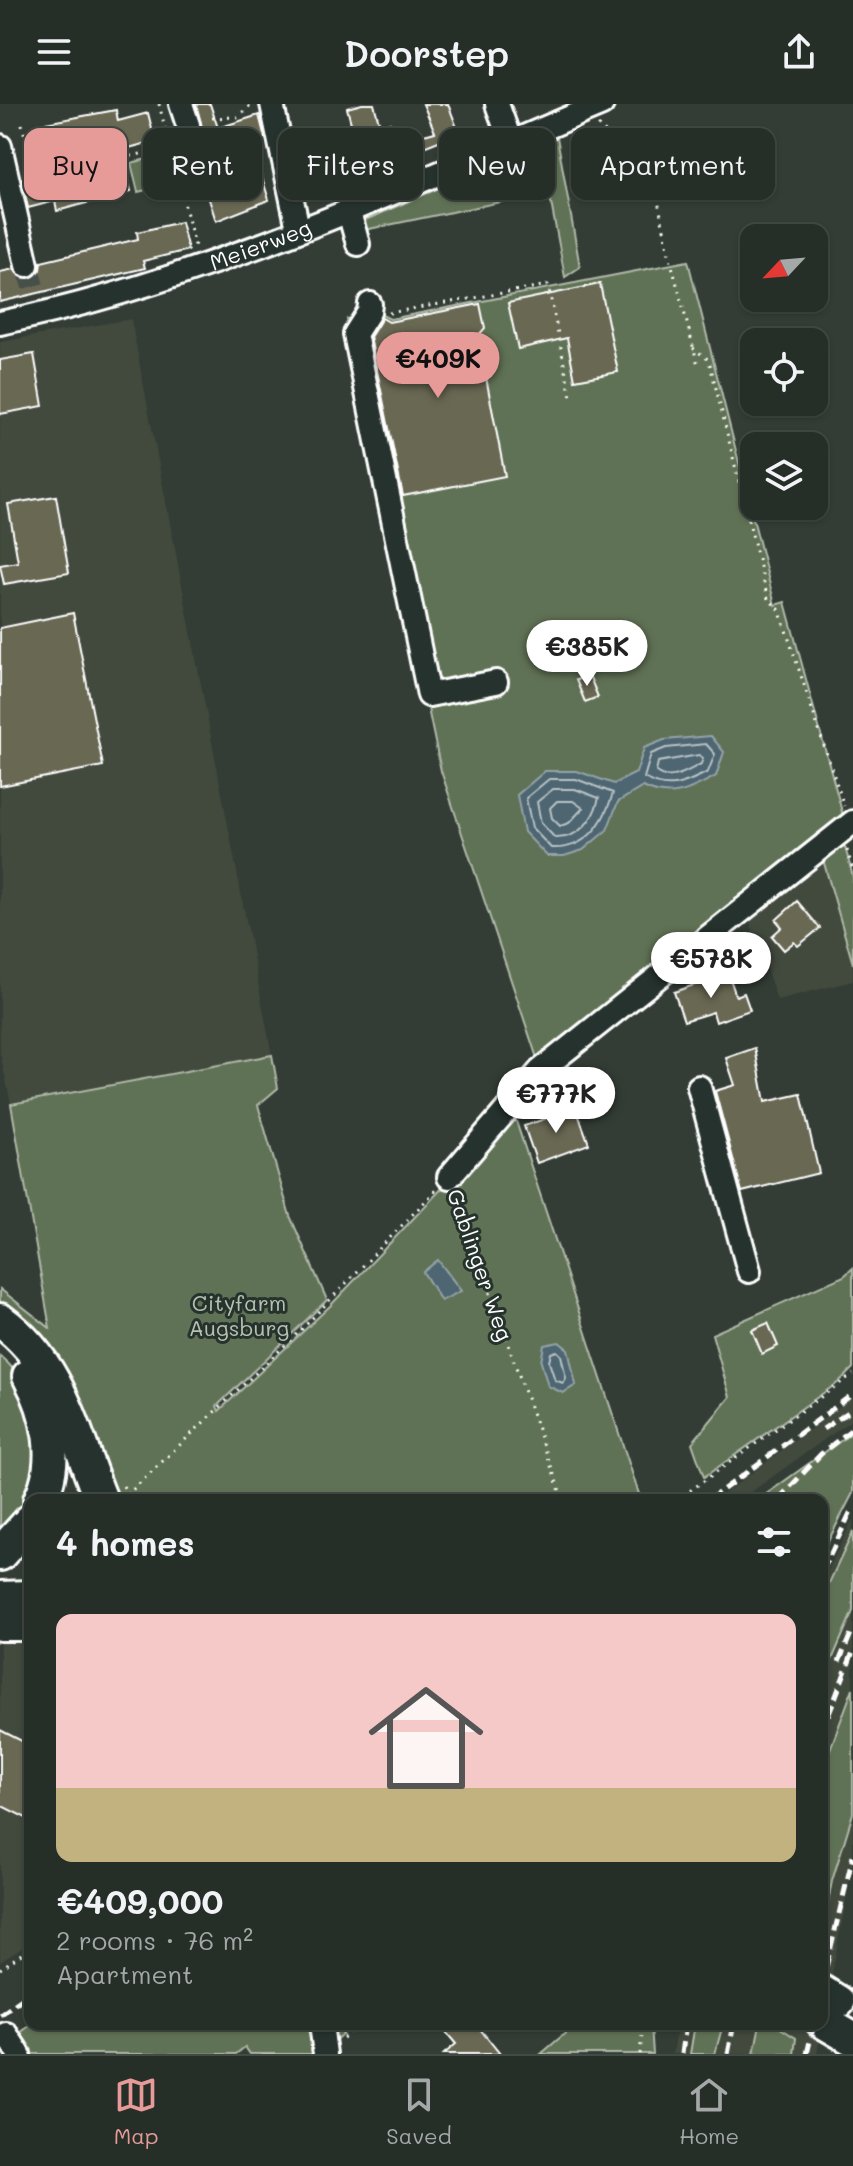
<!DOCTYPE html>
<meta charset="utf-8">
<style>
:root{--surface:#262e28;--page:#323a34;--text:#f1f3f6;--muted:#a4a8a8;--line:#424a45;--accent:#e69b98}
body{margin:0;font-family:Mali,sans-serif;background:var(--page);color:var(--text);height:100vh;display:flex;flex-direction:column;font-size:30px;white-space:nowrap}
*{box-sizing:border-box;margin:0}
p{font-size:26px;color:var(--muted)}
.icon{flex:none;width:44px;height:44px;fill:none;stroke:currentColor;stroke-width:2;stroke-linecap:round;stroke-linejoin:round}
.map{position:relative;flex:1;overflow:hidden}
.details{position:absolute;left:24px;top:1390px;width:804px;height:536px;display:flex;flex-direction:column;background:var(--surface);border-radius:16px;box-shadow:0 2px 6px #0004,0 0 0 2px var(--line)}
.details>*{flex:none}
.hud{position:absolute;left:24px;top:24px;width:806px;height:72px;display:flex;gap:16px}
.needle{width:52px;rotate:244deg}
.tools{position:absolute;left:740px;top:120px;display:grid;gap:16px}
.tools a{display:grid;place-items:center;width:88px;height:88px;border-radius:16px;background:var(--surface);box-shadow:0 2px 6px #0004,0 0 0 2px var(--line);font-size:40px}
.price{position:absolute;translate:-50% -68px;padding:0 18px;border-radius:28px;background:#fff;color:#222;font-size:26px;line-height:52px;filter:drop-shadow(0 2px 4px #0008)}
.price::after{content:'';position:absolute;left:50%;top:48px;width:24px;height:18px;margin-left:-12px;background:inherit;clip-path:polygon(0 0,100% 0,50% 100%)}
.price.on{background:var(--accent);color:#111}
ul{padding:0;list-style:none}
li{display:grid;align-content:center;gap:16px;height:424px;padding:0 32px}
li+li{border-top:2px solid var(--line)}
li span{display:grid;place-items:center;height:248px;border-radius:16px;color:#555}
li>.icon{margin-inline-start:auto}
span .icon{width:144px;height:144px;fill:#fffc;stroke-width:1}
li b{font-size:34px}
h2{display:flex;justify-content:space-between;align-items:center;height:96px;padding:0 32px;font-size:34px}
.tag{padding:0 28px;border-radius:16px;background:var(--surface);box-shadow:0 2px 6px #0004,0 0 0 2px var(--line);font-size:28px;line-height:72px}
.tag.on{background:var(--accent);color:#111}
header{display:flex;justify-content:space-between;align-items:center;height:104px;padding:0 32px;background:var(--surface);font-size:36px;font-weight:600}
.menu{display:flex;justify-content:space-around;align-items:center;height:112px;border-top:2px solid var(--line);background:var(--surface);font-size:22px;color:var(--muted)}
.menu a{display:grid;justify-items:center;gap:4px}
.menu .on{color:var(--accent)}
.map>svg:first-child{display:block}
.built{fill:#434a3e}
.green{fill:#607254;stroke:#b0b8aa;stroke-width:2}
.water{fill:#4d6671;stroke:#94a3aa;stroke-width:2}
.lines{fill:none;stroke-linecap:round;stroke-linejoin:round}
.shore{stroke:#b8c2c6;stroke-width:2}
.building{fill:#696753;stroke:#fff;stroke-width:2}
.minor-tunnel{stroke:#475049;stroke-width:22;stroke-dasharray:22 11;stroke-linecap:butt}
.minor-casing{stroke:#fff;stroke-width:28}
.highway-casing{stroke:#fff;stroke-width:38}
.path{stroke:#fff;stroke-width:3;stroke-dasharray:2 6;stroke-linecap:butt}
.minor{stroke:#26332d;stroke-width:22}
.highway{stroke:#26332d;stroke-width:32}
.rail{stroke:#fff;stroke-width:5;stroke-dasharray:12 6;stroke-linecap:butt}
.labels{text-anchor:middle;stroke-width:6;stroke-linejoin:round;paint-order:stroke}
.street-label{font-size:22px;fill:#fff;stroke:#26332d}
.park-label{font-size:22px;fill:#b7c0b2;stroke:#26332d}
</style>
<header><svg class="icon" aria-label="menu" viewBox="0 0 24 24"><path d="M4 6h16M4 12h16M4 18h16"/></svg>Doorstep<svg class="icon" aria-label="share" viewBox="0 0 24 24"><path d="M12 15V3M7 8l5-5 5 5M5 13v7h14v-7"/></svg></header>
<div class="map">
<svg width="853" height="1950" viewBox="0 0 853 1950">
<rect width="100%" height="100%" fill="#333d35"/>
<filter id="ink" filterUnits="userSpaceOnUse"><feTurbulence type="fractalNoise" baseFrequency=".0125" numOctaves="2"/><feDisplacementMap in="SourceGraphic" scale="16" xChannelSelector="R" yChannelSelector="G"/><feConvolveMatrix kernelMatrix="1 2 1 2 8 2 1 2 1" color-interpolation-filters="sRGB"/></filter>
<g filter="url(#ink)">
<g class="built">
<polygon points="131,215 272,951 11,1000 0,949 0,238"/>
<polygon points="820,745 853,860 853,877 777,896 747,809"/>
<polygon points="853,1293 853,1315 740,1396 716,1396"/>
<polygon points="853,1415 853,1759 817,1950 673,1950 678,1920 822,1920 822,1478"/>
<polygon points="30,1534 30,1839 0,1858 0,1535"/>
</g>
<g class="green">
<polygon points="557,33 580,163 565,173 549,88 364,126 363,117"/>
<polygon points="159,52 166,81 138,88 131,59"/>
<polygon points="688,157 775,501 785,498 845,719 541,966 441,667 347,215 378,209 390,215"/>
<polygon points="841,728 853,773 853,860 820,745"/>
<polygon points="272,951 278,984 258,1001 290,1112 327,1196 217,1302 219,1307 331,1201 448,1078 512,1005 641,1396 110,1396 0,1203 0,1185 50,1224 11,1000"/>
<polygon points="853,1164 853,1264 839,1278 704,1373 692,1339 730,1293 712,1230 844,1172"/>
<path d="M0,1252C55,1297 46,1388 0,1435Z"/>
<polygon points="853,1328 853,1389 822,1449 822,1396 758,1396"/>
<polygon points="853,1428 853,1507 822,1579 822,1494"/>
<polygon points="853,1584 853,1709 832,1777 822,1830 822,1667"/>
<polygon points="32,1920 354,1920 319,1950 250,1950 245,1943 236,1950 28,1950 16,1932"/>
<polygon points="576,1920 651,1920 653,1950 541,1950"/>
<polygon points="695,1920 723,1920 715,1950 690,1950"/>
<polygon points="760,1920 774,1920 796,1934 794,1950 754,1950"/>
</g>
<g class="water">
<path d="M711,632L724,648L716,672C690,686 671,697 643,683L618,698L607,726L583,746L564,752H547L524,728L517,691L545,667H577L614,680L636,669L644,644L664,636Z"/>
<polygon points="438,1156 461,1187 441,1197 423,1168"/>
<polygon points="559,1238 568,1245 576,1281 563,1289 548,1282 541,1258 544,1241"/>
</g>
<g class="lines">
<g class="shore">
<path d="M706,640L715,650L708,668C684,680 668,688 644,674L651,650L666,644Z"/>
<path d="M699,651L703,654L701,660C687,667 670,679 656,668L658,658Z"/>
<path d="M549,675H576L613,689C604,719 586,746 551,744L532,724L526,694Z"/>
<path d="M553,685H575L599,694C594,715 579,735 555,734L541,719L537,698Z"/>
<polygon points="557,697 573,697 583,704 569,719 560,722 552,714 550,704"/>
<polygon points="557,1247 561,1251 566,1274 563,1279 555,1276 549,1258 551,1249"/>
</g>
</g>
<g class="building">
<polygon points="196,0 210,0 218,24 259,11 265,34 199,55 193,34 202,23"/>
<polygon points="362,0 374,0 380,22 390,19 393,30 402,27 405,36 435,28 423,0 448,0 459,29 408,49 410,54 379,63 378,58 364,62 362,54 319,69 308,38 352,23 347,4"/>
<polygon points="116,6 118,17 148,9 155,37 125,45 122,31 47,46 40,20"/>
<polygon points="124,60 131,87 57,107 55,97 28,104 22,75 47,68 51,81"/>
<polygon points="261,70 269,96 216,117 208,92"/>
<polygon points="181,118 188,146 143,157 145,164 0,198 0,168 14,165 22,174 31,174 40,166 41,158 138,135 137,128"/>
<polygon points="600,180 618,268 575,276 567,234 518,245 508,199"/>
<polygon points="480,200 485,224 478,232 505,372 403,392 370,233 382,214 389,218"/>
<polygon points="34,250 43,302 0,310 0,256"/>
<polygon points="56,392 69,469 4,480 0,461 18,458 8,400"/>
<polygon points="73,509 103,662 0,682 0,524"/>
<polygon points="589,571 598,593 585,598 576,576"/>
<polygon points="797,797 820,824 798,842 794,838 784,846 772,832 782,823 776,816"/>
<polygon points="728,869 736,892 744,889 750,906 716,918 713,908 684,917 674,888"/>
<polygon points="755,944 765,998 801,990 819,1069 742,1088 715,987 735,981 726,954"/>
<polygon points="576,1004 589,1040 537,1059 524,1022"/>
<polygon points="768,1219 778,1242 762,1250 752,1226"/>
<polygon points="0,1626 30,1641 30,1716 0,1701"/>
<polygon points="439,1920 476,1920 500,1950 444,1950 456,1940"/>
</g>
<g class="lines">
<polyline class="minor-tunnel" points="27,161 35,190"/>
<defs>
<g id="minor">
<polyline points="181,0 188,21"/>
<polyline points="272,0 298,125"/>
<polyline points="497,0 511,39"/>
<polyline points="0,42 27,161"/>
<polyline points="348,105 358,140"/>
<polyline points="370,200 369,208 355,230 429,591 496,578"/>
<path id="s1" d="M0,219C206,177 408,81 602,0"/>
<polyline points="699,983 749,1167"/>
<polyline points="449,1073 541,966 853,718"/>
<polyline points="321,1920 325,1950"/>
<polyline points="6,1930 19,1950"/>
</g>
<g id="highway">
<path d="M0,1216C62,1261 73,1328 101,1396"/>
<path d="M29,1272C49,1309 60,1356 40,1396"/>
<polyline points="0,1450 30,1417"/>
<polyline points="0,1494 30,1493"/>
<polyline points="0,1520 30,1520"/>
<polyline points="822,1888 838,1898"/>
<polyline points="822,1917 853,1935"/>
</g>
</defs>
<use href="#minor" class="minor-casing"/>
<use href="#highway" class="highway-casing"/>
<g class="path">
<polyline points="159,0 196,146"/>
<polyline points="212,14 237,13 252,0"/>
<polyline points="22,20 34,71"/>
<polyline points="598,21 653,73 670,154 698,261"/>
<polyline points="110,34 114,50"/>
<polyline points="87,36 90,47"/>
<polyline points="97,37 99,45"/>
<polyline points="75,39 78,50"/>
<polyline points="64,42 67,52"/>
<polyline points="53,45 55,55"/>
<polyline points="118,49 120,61"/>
<polyline points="106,52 109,64"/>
<polyline points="58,54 60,63 101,53"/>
<polyline points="94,54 97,67"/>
<polyline points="83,57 86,69"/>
<polyline points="74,60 77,75"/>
<polyline points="25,62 99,45 101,53 130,46 131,52 169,44"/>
<polyline points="60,63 63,78"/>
<polyline points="215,75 265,60"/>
<polyline points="389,209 548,181 571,293"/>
<polyline points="693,244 709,256 768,495 779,505 844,702"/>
<polyline points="847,746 853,766"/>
<polyline points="455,1090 563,1396"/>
<polyline points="123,1382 128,1390 300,1227 437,1085"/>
<polyline points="677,1396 853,1270"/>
<polyline points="0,1865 30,1844"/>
<polyline points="343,1934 359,1920"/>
<polyline points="640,1950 643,1922"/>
</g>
<use href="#minor" class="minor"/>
<use href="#highway" class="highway"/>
<g class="rail">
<polyline points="823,1325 853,1305"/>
<polyline points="709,1396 853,1290"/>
<polyline points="778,1396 821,1350 853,1324"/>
<polyline points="822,1468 853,1403"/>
<polyline points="839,1558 853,1525"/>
<polyline points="822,1628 853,1548"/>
<polyline points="822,1880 853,1752"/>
<polyline points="0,1911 30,1889"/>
<polyline points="682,1950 686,1920"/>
<polyline points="728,1950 734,1920"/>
<polyline points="807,1950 814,1920"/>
</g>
</g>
</g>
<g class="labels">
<g class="street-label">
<text dy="8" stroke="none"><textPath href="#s1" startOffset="272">Meierweg</textPath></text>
<text transform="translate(480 1161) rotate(71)" y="8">Gablinger Weg</text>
</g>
<g class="park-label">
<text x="239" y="1207">Cityfarm<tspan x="239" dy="25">Augsburg</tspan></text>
</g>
</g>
</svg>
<div class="tools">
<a><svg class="needle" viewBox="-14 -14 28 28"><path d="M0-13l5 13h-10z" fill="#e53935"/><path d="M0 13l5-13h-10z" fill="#a4a8a8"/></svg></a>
<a><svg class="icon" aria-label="locate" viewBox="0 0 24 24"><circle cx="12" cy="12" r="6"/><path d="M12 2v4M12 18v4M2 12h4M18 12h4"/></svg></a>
<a><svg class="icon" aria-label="layers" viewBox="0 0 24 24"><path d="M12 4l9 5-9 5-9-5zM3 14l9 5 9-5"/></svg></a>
</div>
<b class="price on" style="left:438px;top:296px">€409K</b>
<b class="price" style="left:587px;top:584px">€385K</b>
<b class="price" style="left:711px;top:896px">€578K</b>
<b class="price" style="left:556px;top:1031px">€777K</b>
<div class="hud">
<a class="tag on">Buy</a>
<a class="tag">Rent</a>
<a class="tag">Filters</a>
<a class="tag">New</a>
<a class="tag">Apartment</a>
</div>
<section class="details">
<h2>4 homes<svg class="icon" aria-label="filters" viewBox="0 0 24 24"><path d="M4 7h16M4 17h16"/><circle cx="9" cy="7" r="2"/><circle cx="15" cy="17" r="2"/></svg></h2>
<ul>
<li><span style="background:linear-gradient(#f6c9c9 70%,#c2b280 0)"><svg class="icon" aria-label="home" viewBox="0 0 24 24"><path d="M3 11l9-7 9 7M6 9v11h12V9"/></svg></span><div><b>€409,000</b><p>2 rooms · 76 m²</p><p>Apartment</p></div></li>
</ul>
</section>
</div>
<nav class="menu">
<a class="on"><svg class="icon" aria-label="map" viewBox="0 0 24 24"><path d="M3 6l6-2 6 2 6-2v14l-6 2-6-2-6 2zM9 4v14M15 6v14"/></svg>Map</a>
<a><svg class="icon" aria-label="saved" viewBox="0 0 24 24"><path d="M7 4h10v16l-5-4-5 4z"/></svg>Saved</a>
<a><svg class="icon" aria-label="home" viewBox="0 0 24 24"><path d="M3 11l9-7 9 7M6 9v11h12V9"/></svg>Home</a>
</nav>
